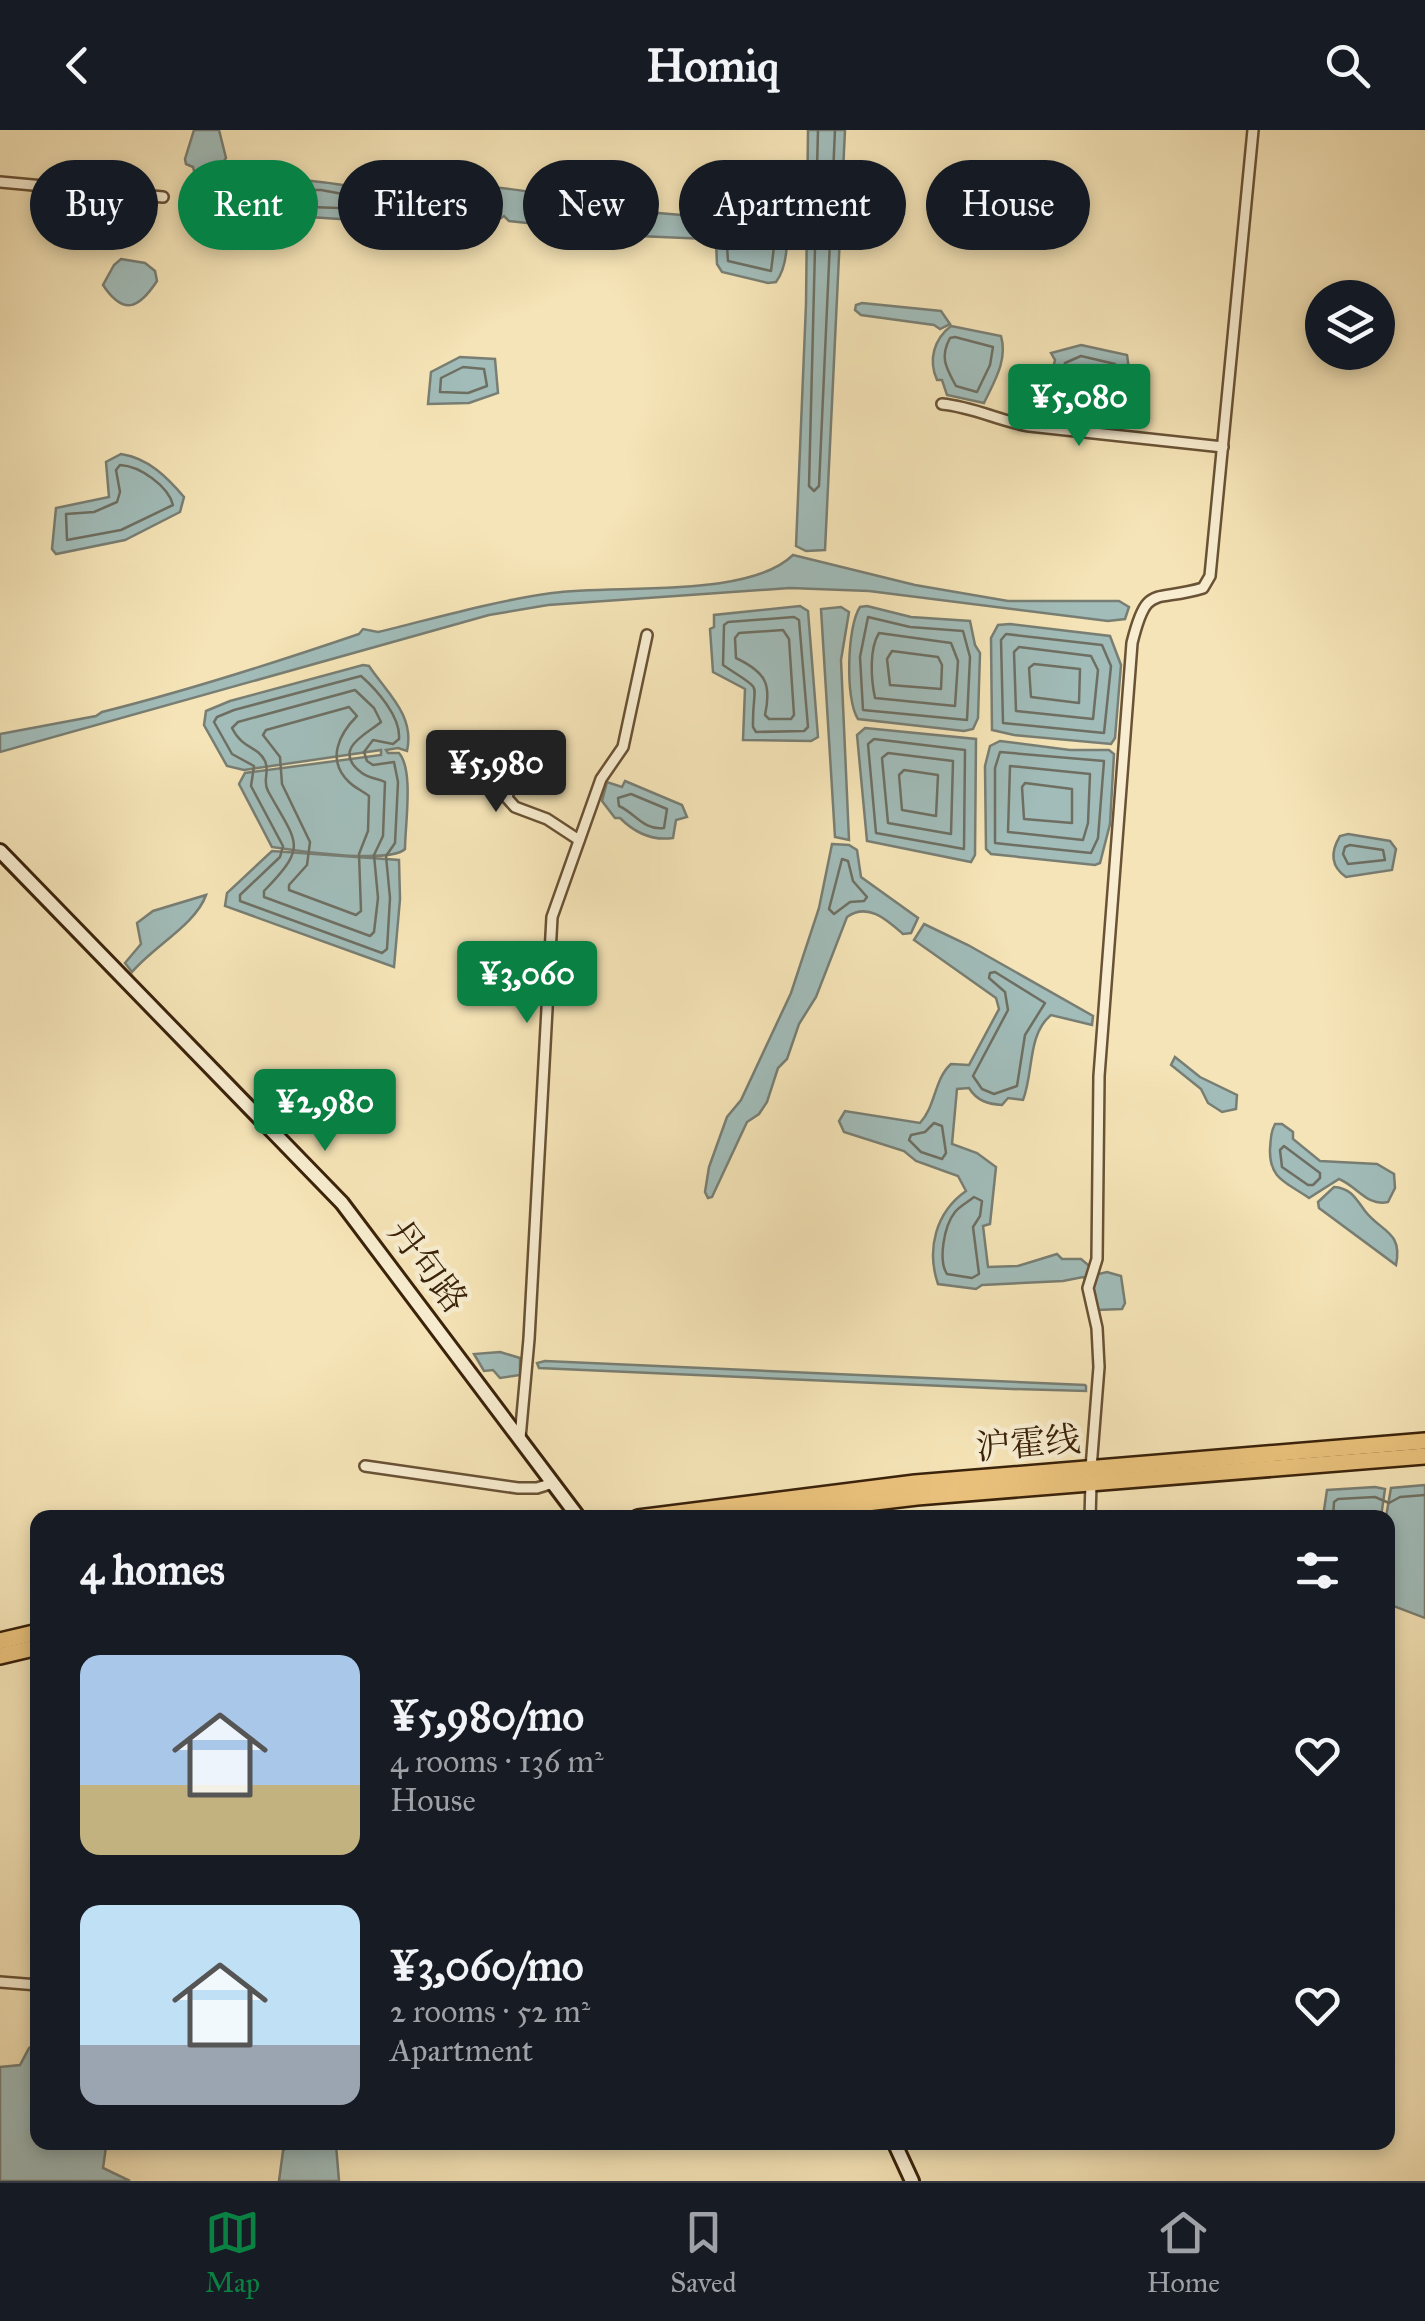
<!DOCTYPE html>
<meta charset="utf-8">
<style>
:root{--surface:#171b24;--page:#20242c;--text:#f1f3f6;--muted:#9ea1a6;--line:#363941;--accent:#0b8043}
body{margin:0;font-family:"IM FELL Great Primer","Noto Serif SC",serif;background:var(--page);color:var(--text);height:100vh;display:flex;flex-direction:column;font-size:38px;white-space:nowrap}
*{box-sizing:border-box;margin:0}
p{font-size:32px;color:var(--muted)}
.icon{flex:none;width:55px;height:55px;fill:none;stroke:currentColor;stroke-width:2;stroke-linecap:round;stroke-linejoin:round}
.map{position:relative;flex:1;overflow:hidden}
.side{position:absolute;left:30px;top:1380px;width:1365px;height:640px;display:flex;flex-direction:column;background:var(--surface);border-radius:20px;box-shadow:0 5px 15px #0003}
.side>*{flex:none}
.guide{position:absolute;left:30px;top:30px;width:1365px;height:90px;display:flex;gap:20px}
.controls{position:absolute;left:1305px;top:150px;display:grid;gap:20px}
.controls a{display:grid;place-items:center;width:90px;height:90px;border-radius:50%;background:var(--surface);box-shadow:0 5px 15px #0003;font-size:50px}
.price{position:absolute;translate:-50% -85px;padding:0 22px;border-radius:10px;background:var(--accent);color:#fff;font-size:32px;line-height:65px;filter:drop-shadow(0 2px 5px #0008)}
.price::after{content:'';position:absolute;left:50%;top:60px;width:30px;height:22px;margin-left:-15px;background:inherit;clip-path:polygon(0 0,100% 0,50% 100%)}
.price.current{background:#222;color:#fff}
ul{padding:0;list-style:none}
li{display:flex;align-items:center;gap:30px;height:250px;padding:0 50px}
li span{display:grid;place-items:center;flex:none;width:280px;height:200px;border-radius:20px;color:#555}
li>.icon{margin-inline-start:auto}
span .icon{width:120px;height:120px;fill:#fffc;stroke-width:1}
li b{font-size:42px}
h2{display:flex;justify-content:space-between;align-items:center;height:120px;padding:0 50px;font-size:42px}
.pill{padding:0 35px;border-radius:45px;background:var(--surface);box-shadow:0 5px 15px #0003;font-size:35px;line-height:90px}
.pill.current{background:var(--accent);color:#fff}
header{display:flex;justify-content:space-between;align-items:center;height:130px;padding:0 50px;background:var(--surface);font-size:45px;font-weight:700}
.tabs{display:flex;justify-content:space-around;align-items:center;height:140px;border-top:2px solid var(--line);background:var(--surface);font-size:28px;color:var(--muted)}
.tabs a{display:grid;justify-items:center;gap:5px}
.tabs .current{color:var(--accent)}
.map>svg:first-child{display:block}
.water{fill:#a1bcb9;stroke:#787e73;stroke-width:2.5}
.lines{fill:none;stroke-linecap:round;stroke-linejoin:round}
.shore{stroke:#6e6f62;stroke-width:2.5}
.street-casing{stroke:#695235;stroke-width:14}
.secondary-casing{stroke:#3a220a;stroke-width:18}
.highway-casing{stroke:#3a220a;stroke-width:20}
.street{stroke:#f8edd0;stroke-width:9}
.secondary{stroke:#f8edd0;stroke-width:12}
.highway{stroke:#eac27c;stroke-width:15}
.labels{text-anchor:middle;stroke-width:9;stroke-linejoin:round;paint-order:stroke}
.street-label{font-size:35px;fill:#3a220a;stroke:#f8edd0}
</style>
<header><svg class="icon" aria-label="back" viewBox="0 0 24 24"><path d="M15 5l-7 7 7 7"/></svg>Homiq<svg class="icon" aria-label="search" viewBox="0 0 24 24"><circle cx="10" cy="10" r="6"/><path d="M15 15l6 6"/></svg></header>
<div class="map">
<svg width="1425" height="2051" viewBox="0 0 1425 2051">
<rect width="100%" height="100%" fill="#f5e4b7"/>
<filter id="stains"><feTurbulence type="fractalNoise" baseFrequency=".002" numOctaves="4"/><feColorMatrix values="0 0 0 0 .2 0 0 0 0 .09 0 0 0 0 .02 0 0 0 .5 -.17"/></filter>
<radialGradient id="worn" r=".72"><stop offset=".6" stop-color="#630" stop-opacity="0"/><stop offset="1" stop-color="#630" stop-opacity=".3"/></radialGradient>
<g class="water">
<polygon points="194,0 219,0 226,28 214,44 194,41 193,37 186,34 185,29"/>
<polygon points="808,0 845,0 825,420 806,421 796,416 806,174"/>
<path d="M294,50C331,50 365,62 402,61C412,61 422,58 433,57C476,53 546,60 586,77L742,90L785,81C787,104 790,133 776,152L768,153L722,142L717,134L716,111L708,109L568,103L546,95L509,91L504,86L498,90L425,89L416,94L309,87L267,72Z"/>
<path d="M121,129L145,133L155,141L157,151C138,180 123,185 103,155L114,135Z"/>
<polygon points="862,173 941,181 950,194 940,199 934,195 861,185 855,180 856,175"/>
<path d="M951,196L1001,206C1008,230 994,252 984,273L947,265L942,250H937C928,230 934,209 951,196Z"/>
<polygon points="1081,215 1127,225 1129,239 1126,241 1119,274 1096,271 1095,267 1067,263 1067,259 1053,257 1050,252 1055,230 1051,223"/>
<polygon points="460,227 495,229 498,263 469,273 428,274 431,242"/>
<path d="M121,324C148,328 167,347 184,367L180,382L125,410L56,424L52,419L56,378L109,367L106,332Z"/>
<path d="M793,425L915,455L1008,471H1119L1129,477L1125,489L1108,491L869,461L790,458L548,475L489,485L0,622V604L96,586L102,582C190,560 274,533 359,504L363,499L378,502C436,488 494,471 552,463C615,454 748,469 793,425Z"/>
<polygon points="800,476 808,481 818,607 811,611 743,610 745,559 713,542 710,499 714,497 714,485"/>
<path d="M867,476L911,487L970,491L975,515L980,523L978,588L973,599L964,601L858,589C845,570 847,496 860,477Z"/>
<polygon points="841,477 849,482 841,530 849,710 835,707 821,479"/>
<polygon points="1010,494 1110,506 1121,535 1115,608 1111,614 1014,605 992,600 991,508 998,495"/>
<path d="M363,535L369,536C387,563 415,585 407,621L398,618L386,620L388,623H399C414,640 405,695 405,719C390,734 296,721 272,717L239,654L245,643L381,625V620L244,640L227,636L204,595L206,581L230,571Z"/>
<polygon points="865,598 976,609 975,725 971,732 867,711 857,605"/>
<polygon points="1000,611 1070,620 1109,620 1114,624 1110,694 1100,733 1095,735 991,724 986,719 985,636 990,616"/>
<path d="M625,651L682,675L687,687L676,690L673,708C652,711 635,703 620,688H615L602,671L607,652L622,657Z"/>
<path d="M1348,704L1390,711L1396,719L1392,740L1346,747C1330,736 1331,721 1340,706Z"/>
<path d="M832,714L849,715L857,720L861,747L918,788L911,803L903,804C887,790 868,772 847,787L816,867L799,894L787,929L778,938L767,972L759,984L747,992L712,1067L708,1068L705,1062L709,1037L727,987L741,970L791,863L819,778Z"/>
<polygon points="272,721 399,730 400,769 394,837 225,776 227,763"/>
<path d="M206,765C196,794 154,816 132,842L125,833L141,814L137,793L153,781Z"/>
<path d="M924,794L968,815L1093,886L1092,895L1051,885C1027,905 1034,942 1023,970L1008,968L1002,975C988,974 977,971 969,958L957,959L952,1014L977,1023L996,1037L990,1094L983,1096L988,1137L1018,1136L1057,1124L1062,1129H1081L1099,1144L1107,1142L1121,1146L1125,1173L1122,1179L1097,1180L1093,1155L1083,1147L1063,1151L982,1155L976,1159L938,1154C926,1119 936,1082 966,1061L958,1046L916,1031L904,1021L844,1002L839,991L845,981L920,993C936,976 934,949 951,934L969,935L999,879L996,868L914,810Z"/>
<polygon points="1175,927 1200,947 1237,965 1236,979 1222,982 1208,973 1201,959 1171,935"/>
<path d="M1275,994H1282L1293,1002V1009L1320,1031L1377,1034L1394,1044L1395,1058L1388,1072C1367,1077 1357,1056 1339,1049L1309,1068C1286,1052 1269,1049 1270,1019C1271,1009 1270,1003 1275,994Z"/>
<path d="M1334,1057C1351,1058 1356,1069 1365,1081C1381,1102 1403,1101 1396,1135L1319,1078L1318,1072Z"/>
<polygon points="500,1222 520,1228 520,1245 500,1248 493,1240 484,1241 474,1224"/>
<polygon points="545,1231 1085,1255 1086,1256 1086,1261 1012,1259 539,1238 537,1233"/>
<polygon points="1425,1355 1425,1488 1388,1474 1386,1387 1391,1358"/>
<polygon points="1375,1357 1385,1359 1381,1387 1323,1387 1327,1360"/>
<polygon points="37,1905 34,1941 37,1945 38,2012 102,2013 106,2017 103,2038 130,2051 0,2051 0,1937 20,1935 29,1918 35,1914"/>
<polygon points="291,2012 336,2015 339,2051 279,2051 283,2021"/>
</g>
<g class="lines">
<g class="shore">
<polyline points="818,0 809,356 814,361 819,356 835,0"/>
<polygon points="298,60 321,60 370,69 374,75 369,79 310,77 291,70 291,64"/>
<polygon points="436,67 495,70 499,75 493,80 425,79 413,83 398,78 401,72"/>
<polygon points="771,95 776,101 771,141 728,131 726,100"/>
<path d="M955,207L993,217L990,235L977,262L956,256C947,239 939,228 950,208Z"/>
<polygon points="1081,226 1115,234 1111,261 1076,254 1063,247 1065,233"/>
<polygon points="463,237 484,239 487,256 468,263 440,262 441,248"/>
<path d="M120,335C140,336 168,356 173,375L121,400L67,410L66,384L94,382L117,372L120,362L116,340Z"/>
<path d="M794,487L799,490L808,597L804,601L756,602L753,597C752,547 767,565 723,535L724,495L728,492Z"/>
<polygon points="868,487 910,497 963,501 970,527 967,590 863,580 860,527"/>
<path d="M783,500L789,509L794,585L791,589H769L765,585C772,553 765,542 736,528L735,508L739,503Z"/>
<path d="M879,503L951,513L958,531L955,576L875,568C871,549 869,519 879,503Z"/>
<polygon points="1006,504 1102,515 1111,536 1104,603 1003,593 1001,510"/>
<polygon points="1019,517 1091,526 1098,540 1093,589 1016,581 1014,522"/>
<polygon points="892,521 938,527 942,535 941,559 890,555 887,529"/>
<polygon points="1034,534 1080,539 1079,573 1031,567 1029,538"/>
<path d="M361,546C377,560 401,587 399,609L393,614L373,610L364,622L367,631L373,635L394,632L398,652L395,713L386,726L390,768L387,819L382,823L240,771V765L280,727L283,716L251,656L254,636L232,624L214,592L217,587L234,580Z"/>
<path d="M355,560L374,578L381,592C370,602 329,619 362,643C370,649 378,648 385,652L383,706L374,725L378,768L374,802L370,806L264,767V761C309,715 297,714 268,661C262,651 270,642 265,631C257,615 243,620 232,598L238,592Z"/>
<path d="M349,577L357,586C339,604 326,630 349,652C355,658 363,661 369,666L368,701L359,724L361,781L356,785L289,760V755L307,735L310,712L282,654L280,627L263,605L266,600Z"/>
<polygon points="874,609 965,620 964,719 876,703 868,614"/>
<polygon points="1000,622 1104,631 1098,708 1091,723 995,713 995,638"/>
<polygon points="888,623 953,631 951,704 888,693 882,628"/>
<polygon points="1010,636 1090,644 1088,693 1083,710 1008,702"/>
<polygon points="904,640 938,645 936,686 902,680 899,645"/>
<polygon points="1025,653 1072,659 1072,693 1024,689 1022,657"/>
<path d="M631,664L667,679L664,698C644,701 635,683 619,676L618,668Z"/>
<polygon points="1350,715 1383,720 1385,730 1348,734 1343,724 1345,717"/>
<polygon points="842,729 848,731 853,751 867,767 864,771 850,772 834,784 829,779"/>
<polygon points="995,842 1045,873 1025,905 1017,956 994,964 982,959 973,946 1008,880 1005,862 989,848 990,843"/>
<polygon points="934,993 942,996 946,1023 942,1029 921,1022 909,1010 911,1005 925,1002"/>
<polygon points="1284,1016 1320,1043 1320,1048 1313,1055 1308,1055 1282,1037 1280,1020"/>
<path d="M974,1067L982,1071L980,1086L973,1097L979,1144L972,1148L947,1144C938,1130 944,1096 955,1082C960,1076 968,1072 974,1067Z"/>
<polyline points="1333,1388 1334,1372 1338,1369 1375,1367 1389,1373 1400,1367 1425,1365"/>
</g>
<defs>
<g id="street">
<polyline points="0,52 163,67"/>
<path d="M942,274C974,277 999,291 1029,296L1223,317"/>
<polyline points="521,611 507,668 515,677 547,689 579,710"/>
<polyline points="520,1308 529,1209 552,787 601,649 623,617 647,505"/>
<polyline points="365,1336 518,1358 537,1358 553,1353"/>
<path d="M1091,1338L1099,1237L1097,1198L1088,1158L1097,1129L1099,946L1132,513C1147,452 1154,473 1203,458L1210,446L1253,0"/>
<polyline points="1090,1388 1091,1353"/>
<polyline points="0,1852 38,1855"/>
</g>
<g id="secondary">
<polyline points="0,721 342,1073 579,1388"/>
<polyline points="894,2012 912,2051"/>
</g>
<g id="highway">
<polyline points="638,1388 915,1353 1425,1311"/>
<polyline points="741,1388 917,1367 1425,1326"/>
<polyline points="0,1511 38,1502"/>
<polyline points="0,1526 38,1517"/>
</g>
</defs>
<use href="#street" class="street-casing"/>
<use href="#secondary" class="secondary-casing"/>
<use href="#highway" class="highway-casing"/>
<use href="#street" class="street"/>
<use href="#secondary" class="secondary"/>
<use href="#highway" class="highway"/>
</g>
<g class="labels">
<g class="street-label">
<text transform="translate(428 1136) rotate(53)" y="12">丹句路</text>
<text transform="translate(1028 1313) rotate(-5)" y="12">沪霍线</text>
</g>
</g>
<rect width="100%" height="100%" filter="url(#stains)"/>
<rect width="100%" height="100%" fill="url(#worn)"/>
</svg>
<div class="controls">
<a><svg class="icon" aria-label="layers" viewBox="0 0 24 24"><path d="M12 4l9 5-9 5-9-5zM3 14l9 5 9-5"/></svg></a>
</div>
<b class="price" style="left:1079px;top:319px">¥5,080</b>
<b class="price current" style="left:496px;top:685px">¥5,980</b>
<b class="price" style="left:527px;top:896px">¥3,060</b>
<b class="price" style="left:325px;top:1024px">¥2,980</b>
<div class="guide">
<a class="pill">Buy</a>
<a class="pill current">Rent</a>
<a class="pill">Filters</a>
<a class="pill">New</a>
<a class="pill">Apartment</a>
<a class="pill">House</a>
</div>
<section class="side">
<h2>4 homes<svg class="icon" aria-label="filters" viewBox="0 0 24 24"><path d="M4 7h16M4 17h16"/><circle cx="9" cy="7" r="2"/><circle cx="15" cy="17" r="2"/></svg></h2>
<ul>
<li><span style="background:linear-gradient(#a9c7e8 65%,#c2b280 0)"><svg class="icon" aria-label="home" viewBox="0 0 24 24"><path d="M3 11l9-7 9 7M6 9v11h12V9"/></svg></span><div><b>¥5,980/mo</b><p>4 rooms · 136 m²</p><p>House</p></div><svg class="icon" aria-label="heart" viewBox="0 0 24 24"><path d="M12 20l-8-8c-3-5 5-10 8-4 3-6 11-1 8 4z"/></svg></li>
<li><span style="background:linear-gradient(#bfe0f5 70%,#9aa5b1 0)"><svg class="icon" aria-label="home" viewBox="0 0 24 24"><path d="M3 11l9-7 9 7M6 9v11h12V9"/></svg></span><div><b>¥3,060/mo</b><p>2 rooms · 52 m²</p><p>Apartment</p></div><svg class="icon" aria-label="heart" viewBox="0 0 24 24"><path d="M12 20l-8-8c-3-5 5-10 8-4 3-6 11-1 8 4z"/></svg></li>
</ul>
</section>
</div>
<nav class="tabs">
<a class="current"><svg class="icon" aria-label="map" viewBox="0 0 24 24"><path d="M3 6l6-2 6 2 6-2v14l-6 2-6-2-6 2zM9 4v14M15 6v14"/></svg>Map</a>
<a><svg class="icon" aria-label="saved" viewBox="0 0 24 24"><path d="M7 4h10v16l-5-4-5 4z"/></svg>Saved</a>
<a><svg class="icon" aria-label="home" viewBox="0 0 24 24"><path d="M3 11l9-7 9 7M6 9v11h12V9"/></svg>Home</a>
</nav>
